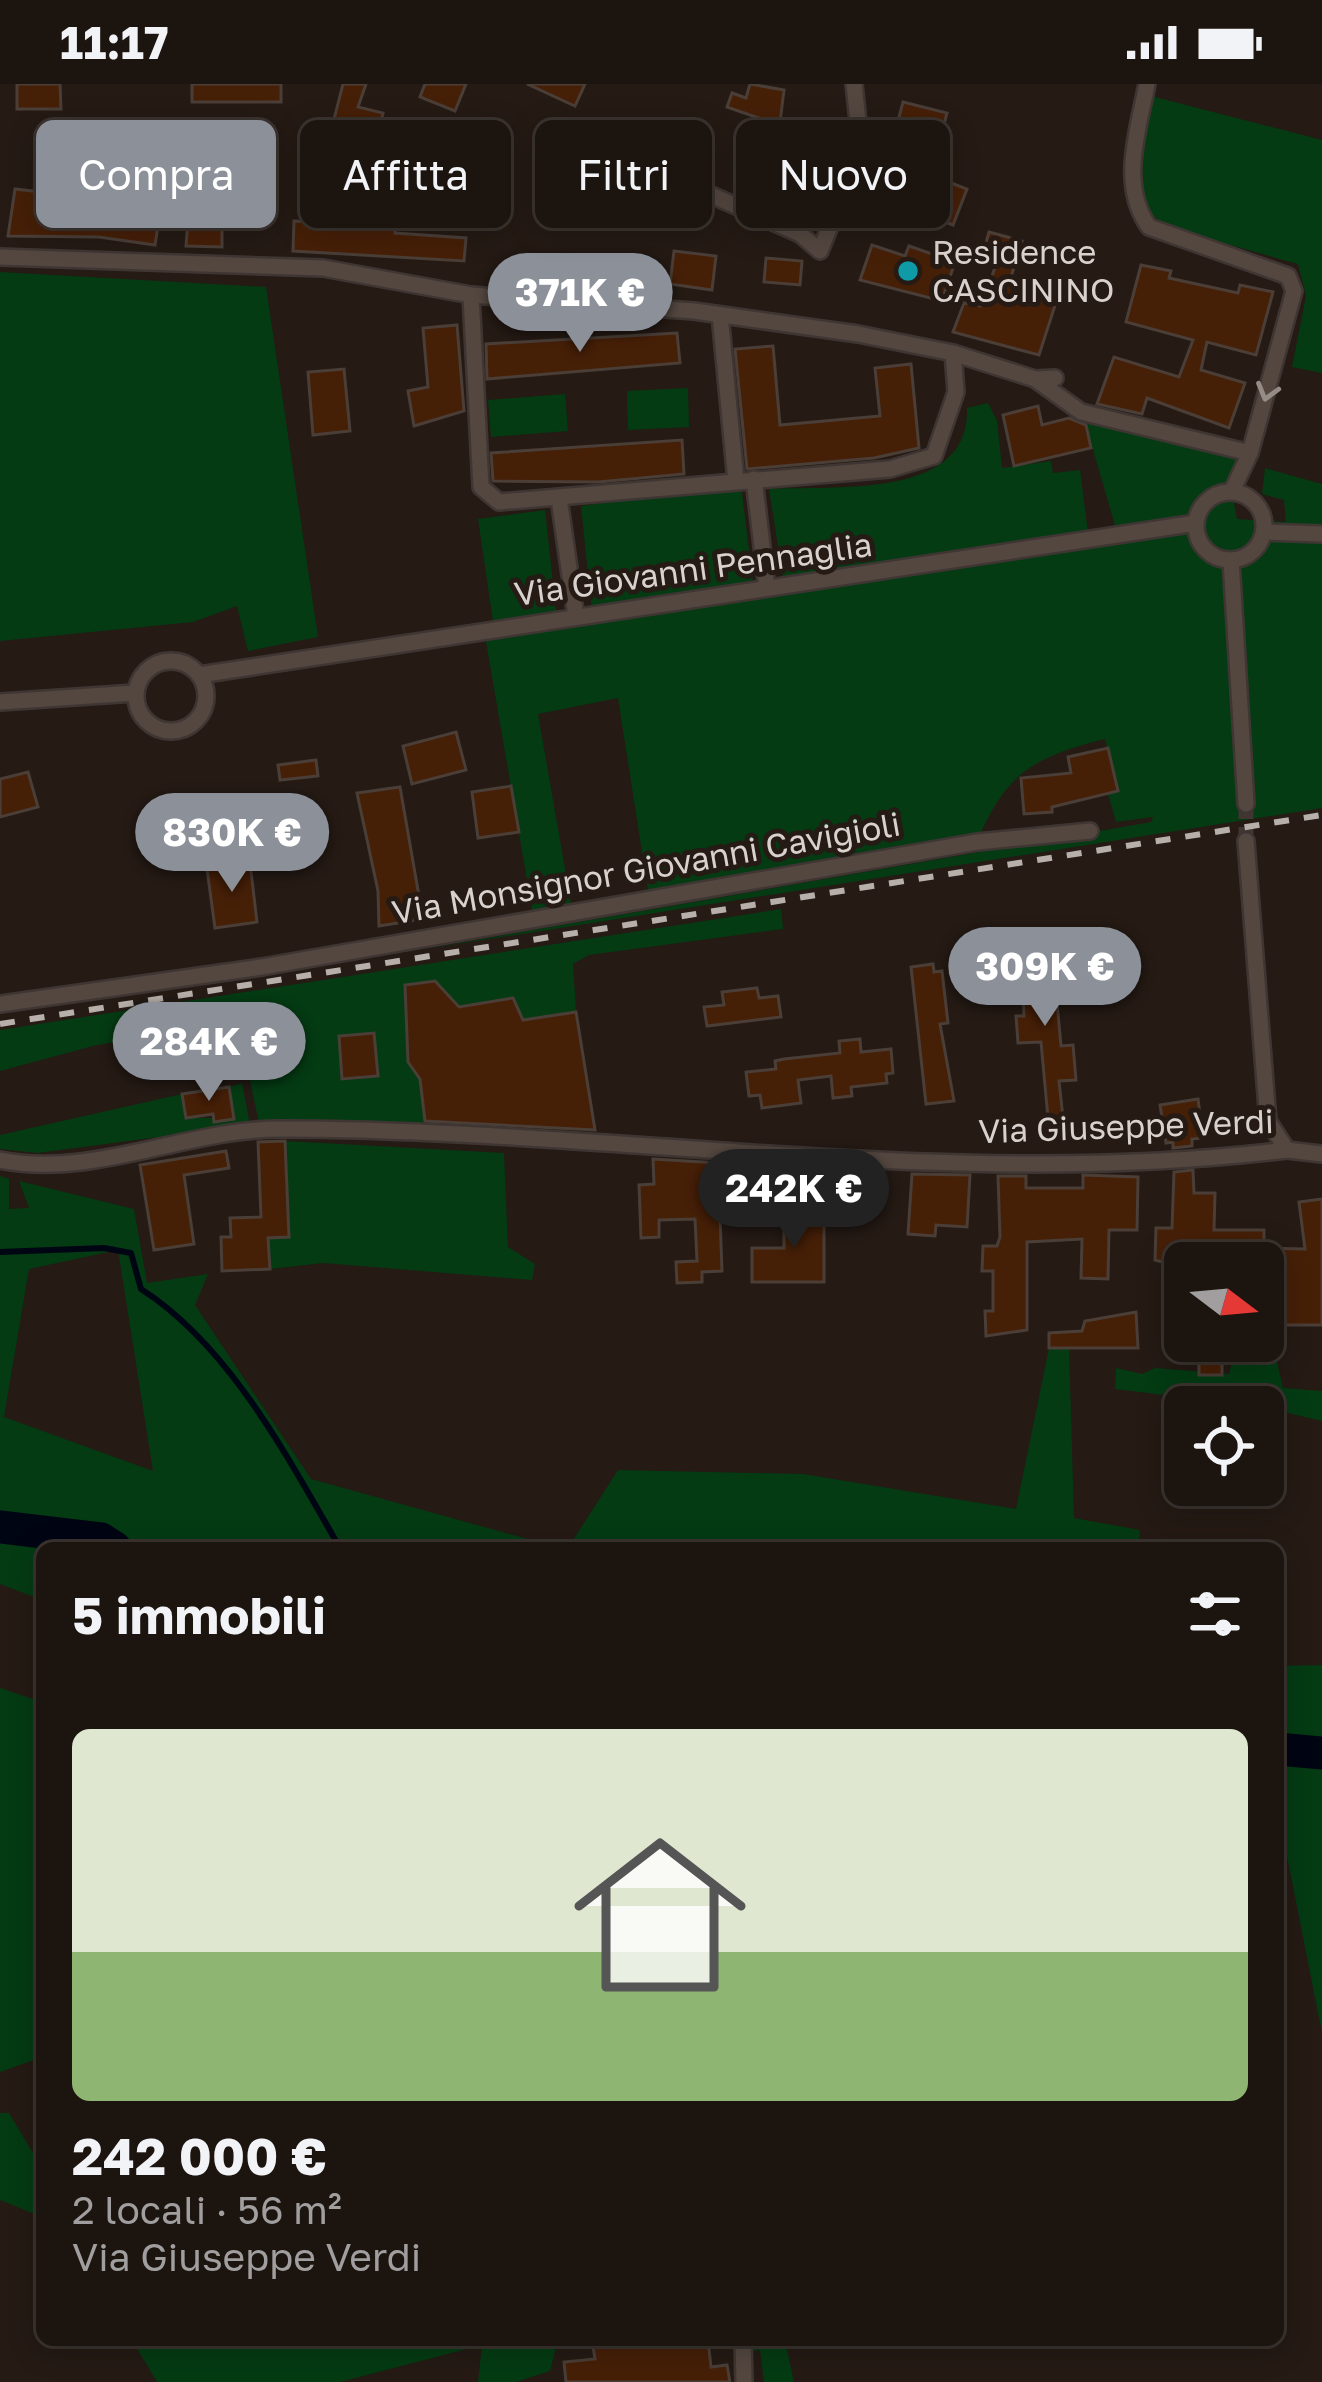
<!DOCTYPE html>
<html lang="it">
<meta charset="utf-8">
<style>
:root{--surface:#1c140f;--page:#29211d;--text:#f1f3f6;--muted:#a09e9e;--line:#3a332f;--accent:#8c9099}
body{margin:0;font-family:"Golos Text",sans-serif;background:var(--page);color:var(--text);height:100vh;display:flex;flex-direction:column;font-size:45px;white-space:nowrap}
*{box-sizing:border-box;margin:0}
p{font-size:39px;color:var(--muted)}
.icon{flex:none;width:66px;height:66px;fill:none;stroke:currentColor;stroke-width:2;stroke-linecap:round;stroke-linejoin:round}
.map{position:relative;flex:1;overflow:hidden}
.sheet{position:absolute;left:36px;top:1458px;width:1248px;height:804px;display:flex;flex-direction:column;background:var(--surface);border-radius:18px;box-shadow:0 6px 30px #0003,0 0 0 3px var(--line)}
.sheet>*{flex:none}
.banner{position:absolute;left:36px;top:36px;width:1251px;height:108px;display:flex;gap:24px}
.needle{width:78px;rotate:106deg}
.buttons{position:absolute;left:1164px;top:1158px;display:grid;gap:24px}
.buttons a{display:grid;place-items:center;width:120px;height:120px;border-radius:18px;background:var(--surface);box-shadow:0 6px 30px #0003,0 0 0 3px var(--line);font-size:60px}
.price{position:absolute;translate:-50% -102px;padding:0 27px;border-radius:42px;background:var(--accent);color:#fff;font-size:39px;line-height:78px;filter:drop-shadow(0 3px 6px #0008)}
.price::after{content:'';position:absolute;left:50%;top:72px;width:36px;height:27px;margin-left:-18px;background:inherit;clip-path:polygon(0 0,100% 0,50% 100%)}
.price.on{background:#222;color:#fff}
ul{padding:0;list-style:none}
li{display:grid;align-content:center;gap:24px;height:636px;padding:0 36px}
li+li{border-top:3px solid var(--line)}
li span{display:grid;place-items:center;height:372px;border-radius:18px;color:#555}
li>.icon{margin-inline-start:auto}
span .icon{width:216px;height:216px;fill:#fffc;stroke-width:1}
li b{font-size:51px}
h2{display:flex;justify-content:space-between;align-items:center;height:144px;padding:0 36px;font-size:51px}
.pill{padding:0 42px;border-radius:18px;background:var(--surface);box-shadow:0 6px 30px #0003,0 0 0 3px var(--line);font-size:42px;line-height:108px}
.pill.on{background:var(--accent);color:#fff}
.status{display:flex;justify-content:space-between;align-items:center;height:84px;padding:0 60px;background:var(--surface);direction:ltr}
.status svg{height:33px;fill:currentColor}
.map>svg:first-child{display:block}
.green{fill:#043b13;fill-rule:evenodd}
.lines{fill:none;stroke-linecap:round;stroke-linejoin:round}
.stream{stroke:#000513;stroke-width:6}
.river{stroke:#000513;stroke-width:33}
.building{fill:#461f07;stroke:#4a3e37;stroke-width:3}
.minor-tunnel{stroke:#403530;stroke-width:15;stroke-dasharray:15 8;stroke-linecap:butt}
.minor-casing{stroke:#3f3633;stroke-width:20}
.minor{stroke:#544740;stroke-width:15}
.rail{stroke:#b7afaa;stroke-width:6;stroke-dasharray:15 15;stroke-linecap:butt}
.oneway{stroke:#968c86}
.culture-dot{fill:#0f9aa8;stroke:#251a14;stroke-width:4.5}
.labels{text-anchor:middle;stroke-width:10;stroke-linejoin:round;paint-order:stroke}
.poi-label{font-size:33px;fill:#d9d1cd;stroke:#251a14;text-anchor:start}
.street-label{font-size:33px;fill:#d9d1cd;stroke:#251a14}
</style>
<div class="status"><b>11:17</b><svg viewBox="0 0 49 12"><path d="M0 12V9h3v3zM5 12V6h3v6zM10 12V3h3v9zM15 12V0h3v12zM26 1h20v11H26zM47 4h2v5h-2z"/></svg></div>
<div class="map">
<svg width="1322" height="2298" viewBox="0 0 1322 2298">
<rect width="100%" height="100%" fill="#251a14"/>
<g class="green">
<path d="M1151,12L1322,56V289L1292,283L1306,212L1298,180L1170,144L1147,128C1136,89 1144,52 1151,12Z"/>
<polygon points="0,188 266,203 318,553 248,567 237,522 193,538 0,557"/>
<polygon points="688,304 689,343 628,346 627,307"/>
<polygon points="565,310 568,347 491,353 488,316"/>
<path d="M988,319L997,337L1002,384L1051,377L1053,389L1080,386L1089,457L1118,452L1083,331L1250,369L1232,407L1237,435L1286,438L1284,416L1262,410L1265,384L1322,400V724L420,866L1151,738L1153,733L1116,738L1108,710L1118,707L1105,655C1034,673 1006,688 977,758L649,813L618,614L538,630L572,825L533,831L484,546L494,544L478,435L545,426L557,535L592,529L581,422L741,401L754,506L784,501L769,405C833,401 970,417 967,324Z"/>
<polygon points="781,825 783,845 589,871 573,880 576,928 523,936 513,914 459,923 435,897 405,901 408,978 420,995 426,1045 356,1037 354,1042 259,1039 237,935 93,962 0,987 0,946"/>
<polygon points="242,999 250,1041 37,1069 0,1065 0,1051 182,1010 186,1034 233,1034 229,1003"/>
<polygon points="285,1057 504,1069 508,1163 535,1180 532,1196 323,1179 270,1185 268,1154 289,1153"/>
<path d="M0,1092L9,1095V1125L29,1124L19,1097L134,1125L147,1199L208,1190L195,1221L311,1395L560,1464H42V1516L0,1500ZM118,1166L153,1387L4,1333L29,1185Z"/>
<polygon points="1237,1257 1272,1257 1283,1304 1322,1307 1322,1337 1263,1323 1115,1305 1116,1284 1142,1290 1155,1284 1229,1290"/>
<polygon points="1049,1264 1069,1264 1074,1434 1140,1446 1139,1464 939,1458 937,1464 568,1464 618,1386 803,1390 1016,1425"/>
<polygon points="1322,1581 1322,1949 1286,1767 1278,1767 1278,1582"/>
<polygon points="0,1604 42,1618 42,1973 0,1988"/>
<polygon points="0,2029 9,2029 33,2069 42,2068 42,2133 0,2116"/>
<path d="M132,2256C180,2256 227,2264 274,2256H558L550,2287L516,2298H478L482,2261L340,2298H157Z"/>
<polygon points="750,2256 785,2256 794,2298 764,2298 760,2266 753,2267"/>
</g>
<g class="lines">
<path class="stream" d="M0,1168L104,1164L131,1169L141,1205C230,1262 288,1374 340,1464"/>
<g class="river">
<polyline points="0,1443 101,1455 115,1464"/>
<polyline points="1278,1665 1322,1669"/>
</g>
</g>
<g class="building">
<polygon points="17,0 60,0 61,25 17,25"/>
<rect x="192" y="0" width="89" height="18"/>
<polygon points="343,0 366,0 358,23 383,29 376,59 331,47"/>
<polygon points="425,0 466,0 455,27 420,13"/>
<polygon points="527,0 585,0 575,22"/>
<polygon points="750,0 784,6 780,38 823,57 810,94 760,77 773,39 727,23 732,9 746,14"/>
<polygon points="903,18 947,29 938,63 894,52"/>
<polygon points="100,36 175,37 155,161 99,153 8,152 15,105 67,111 72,87 103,90"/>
<polygon points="542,71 579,77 574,106 538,100"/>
<polygon points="443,78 492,86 486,126 388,112 392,81 441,88"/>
<polygon points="900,79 967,105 953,141 886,115"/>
<polygon points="237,84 237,113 222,114 222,163 186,162 192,85"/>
<polygon points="294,137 395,142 395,149 466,154 464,177 293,167"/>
<polygon points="989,148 1022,157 1011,193 1060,206 1039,271 953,248 964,219 981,222 1001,167 985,162"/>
<polygon points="872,161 905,172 909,162 955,178 942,217 860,196"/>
<polygon points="674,167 716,172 712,206 670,200"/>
<polygon points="766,174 802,177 800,201 764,198"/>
<polygon points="1141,181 1171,187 1169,194 1238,209 1240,201 1273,208 1256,271 1207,258 1201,286 1245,299 1229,344 1147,314 1142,330 1097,320 1114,273 1179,293 1193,256 1126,238"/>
<polygon points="457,241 464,327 414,342 408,307 428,303 423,244"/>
<polygon points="677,249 680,279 487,295 486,260"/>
<polygon points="773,262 780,341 880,332 875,284 911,280 919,364 874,374 747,385 735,265"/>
<polygon points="344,285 350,347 313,351 308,288"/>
<polygon points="1038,322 1042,341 1069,334 1086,341 1091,364 1014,382 1003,331"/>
<polygon points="682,356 684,390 598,398 493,397 491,369"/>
<polygon points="456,648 466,686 412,700 403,662"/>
<polygon points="1108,664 1118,707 1052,723 1052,728 1024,730 1021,694 1071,689 1068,673"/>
<polygon points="316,676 318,692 280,696 278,681"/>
<polygon points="28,688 38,723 0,733 0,695"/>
<polygon points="511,702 519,748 478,754 472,708"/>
<polygon points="400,703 423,835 379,842 378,807 357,709"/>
<polygon points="250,779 257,838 215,844 207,785"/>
<polygon points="1053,874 1061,962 1073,961 1076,996 1059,997 1063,1034 1048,1034 1041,958 1018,959 1016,932 1024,932 1022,875"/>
<polygon points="933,880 934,888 942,887 948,939 940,940 954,1017 926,1020 911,883"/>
<polygon points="435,897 459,923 513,914 523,936 576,928 595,1046 425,1037 420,995 408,978 405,901"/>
<polygon points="757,904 759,914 778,912 781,933 707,942 704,923 724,921 722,908"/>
<polygon points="374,949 378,992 342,995 339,952"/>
<polygon points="860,955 861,968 891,965 893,989 886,990 887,999 851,1003 852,1012 833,1014 831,992 798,996 801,1019 762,1024 760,1011 749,1012 746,988 776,985 775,977 784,975 840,969 839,957"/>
<polygon points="229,1003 234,1035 214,1038 213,1030 186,1034 182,1010"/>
<polygon points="1198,1015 1203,1054 1192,1055 1192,1062 1173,1064 1173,1058 1166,1059 1160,1021"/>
<polygon points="285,1057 289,1153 268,1154 270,1185 222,1187 221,1153 231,1153 230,1134 261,1133 258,1058"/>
<polygon points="226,1067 229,1084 184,1091 194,1160 154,1166 140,1081"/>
<polygon points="653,1075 718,1079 722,1187 702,1188 702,1198 677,1199 676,1178 697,1177 695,1135 659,1136 659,1153 641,1154 639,1101 654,1100"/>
<polygon points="1193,1086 1194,1109 1215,1109 1214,1146 1264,1146 1264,1164 1305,1165 1299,1118 1322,1115 1322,1241 1263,1241 1263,1179 1185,1179 1185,1262 1166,1261 1170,1180 1155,1176 1156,1144 1172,1144 1174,1088"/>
<polygon points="912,1090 970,1091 967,1143 936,1141 935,1152 908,1150"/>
<polygon points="1083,1091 1138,1093 1137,1146 1109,1146 1108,1195 1081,1194 1082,1155 1027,1158 1027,1246 986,1252 985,1227 993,1227 993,1187 982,1187 983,1162 997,1162 1000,1153 998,1092 1026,1092 1026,1104 1083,1104"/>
<polygon points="784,1126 824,1127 824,1198 752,1198 752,1164 784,1164"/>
<polygon points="1136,1228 1138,1264 1049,1264 1049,1249 1082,1247 1085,1237"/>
<rect x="1199" y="1257" width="23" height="34"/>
<polygon points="592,2256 615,2256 616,2262 708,2256 711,2283 727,2281 730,2298 566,2298 564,2278 595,2275"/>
</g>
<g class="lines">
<polyline class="minor-tunnel" points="1246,720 1246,757"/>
<defs>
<g id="minor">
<path d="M1147,0C1138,47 1119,101 1149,143L1288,192L1294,207L1250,369L1232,407"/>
<polyline points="654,86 800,150 820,167 861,66 854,0"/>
<polyline points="0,173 323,184 471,211 694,227 858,250 953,269 1035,295 1055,294"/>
<polyline points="471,211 481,403 499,418 890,385 934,372 956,308 953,269"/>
<polyline points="720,231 736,397"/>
<polyline points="1035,295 1081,328 1250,369"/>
<polyline points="754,395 767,504"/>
<circle cx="1230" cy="442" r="34"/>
<polyline points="559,414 576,533"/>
<polyline points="1264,448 1322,450"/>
<polyline points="1231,476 1246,720"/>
<circle cx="171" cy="612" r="35"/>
<polyline points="199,591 1196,439"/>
<polyline points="0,618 135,609"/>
<polyline points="1246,757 1268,1037 1287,1066"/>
<polyline points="0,920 262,883 977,758 1090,747"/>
<path d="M0,1076C92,1095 187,1045 279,1045C614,1045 952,1107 1287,1066L1322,1070"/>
<polyline points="743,2256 744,2298"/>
</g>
</defs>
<use href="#minor" class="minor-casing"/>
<use href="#minor" class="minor"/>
<polyline class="rail" points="0,940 1322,731"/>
</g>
<defs><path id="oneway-chevron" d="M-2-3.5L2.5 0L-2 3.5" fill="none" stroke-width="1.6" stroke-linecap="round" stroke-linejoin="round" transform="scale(3)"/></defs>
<use class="oneway" href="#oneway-chevron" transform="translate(1267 308) rotate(106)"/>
<circle class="culture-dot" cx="908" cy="187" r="12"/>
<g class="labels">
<g class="poi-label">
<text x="932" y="180">Residence<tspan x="932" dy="38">CASCININO</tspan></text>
</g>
<g class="street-label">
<text transform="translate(693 485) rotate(-8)" y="12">Via Giovanni Pennaglia</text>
<text transform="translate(646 784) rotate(-10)" y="12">Via Monsignor Giovanni Cavigioli</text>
<text transform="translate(1126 1042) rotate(-2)" y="12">Via Giuseppe Verdi</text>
</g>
</g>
</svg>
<div class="buttons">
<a><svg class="needle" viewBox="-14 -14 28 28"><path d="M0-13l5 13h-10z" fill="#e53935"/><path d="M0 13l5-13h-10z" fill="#a09e9e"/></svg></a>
<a><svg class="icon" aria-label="locate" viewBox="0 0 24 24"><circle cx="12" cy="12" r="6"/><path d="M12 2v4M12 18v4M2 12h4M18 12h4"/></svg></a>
</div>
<b class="price" style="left:580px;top:271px">371K €</b>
<b class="price" style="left:232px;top:811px">830K €</b>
<b class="price" style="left:1045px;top:945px">309K €</b>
<b class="price" style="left:209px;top:1020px">284K €</b>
<b class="price on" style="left:794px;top:1167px">242K €</b>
<div class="banner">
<a class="pill on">Compra</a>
<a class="pill">Affitta</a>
<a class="pill">Filtri</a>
<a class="pill">Nuovo</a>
</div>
<section class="sheet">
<h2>5 immobili<svg class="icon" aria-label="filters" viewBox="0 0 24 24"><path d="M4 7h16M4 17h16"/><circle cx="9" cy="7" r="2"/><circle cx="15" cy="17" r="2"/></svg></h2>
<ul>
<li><span style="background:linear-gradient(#dfe7d0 60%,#8fb573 0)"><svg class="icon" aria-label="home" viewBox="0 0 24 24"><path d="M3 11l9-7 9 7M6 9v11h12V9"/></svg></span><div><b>242 000 €</b><p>2 locali · 56 m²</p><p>Via Giuseppe Verdi</p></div></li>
</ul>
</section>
</div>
